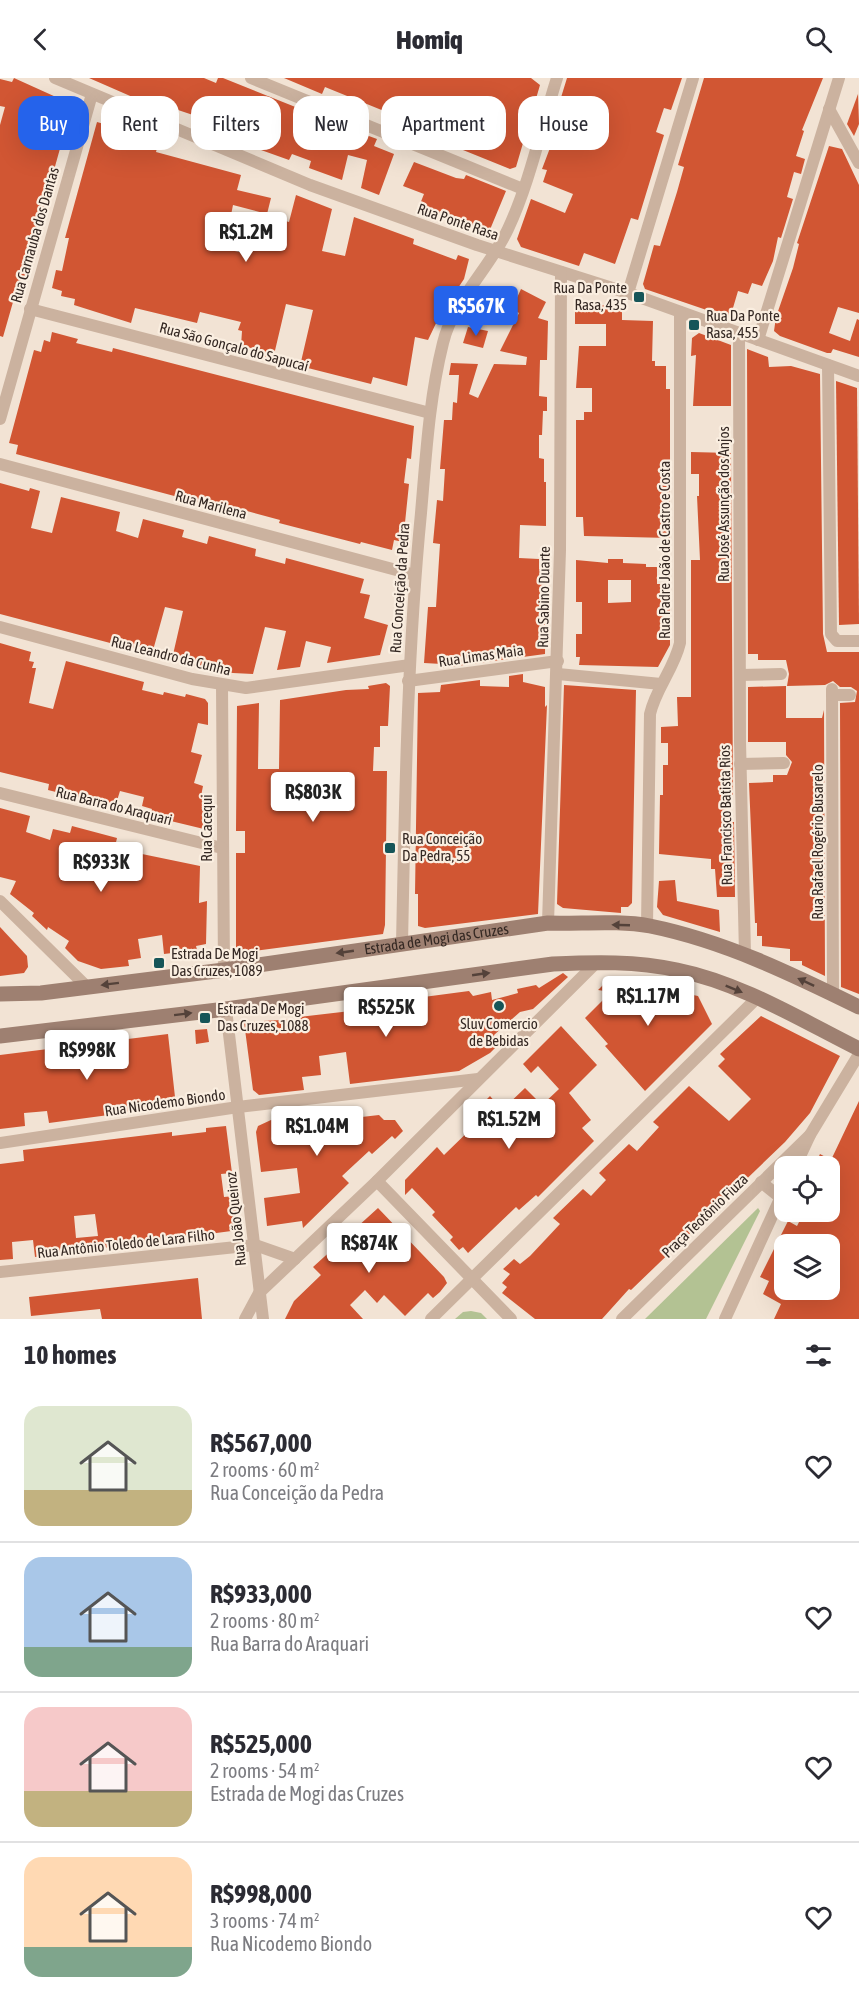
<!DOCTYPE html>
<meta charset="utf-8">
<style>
:root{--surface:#fff;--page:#f7f7f7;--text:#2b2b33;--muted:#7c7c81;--line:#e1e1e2;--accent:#2563eb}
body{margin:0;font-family:"Asap Condensed",sans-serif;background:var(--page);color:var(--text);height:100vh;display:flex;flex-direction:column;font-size:22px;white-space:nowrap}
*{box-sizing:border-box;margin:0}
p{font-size:20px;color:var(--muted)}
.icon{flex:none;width:33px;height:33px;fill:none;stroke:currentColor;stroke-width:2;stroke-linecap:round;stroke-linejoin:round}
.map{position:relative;height:1241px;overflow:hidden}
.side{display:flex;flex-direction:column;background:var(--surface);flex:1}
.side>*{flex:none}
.guide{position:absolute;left:18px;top:18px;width:824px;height:54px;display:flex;gap:12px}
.tools{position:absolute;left:774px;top:1078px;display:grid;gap:12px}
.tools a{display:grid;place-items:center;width:66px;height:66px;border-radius:12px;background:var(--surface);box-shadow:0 6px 24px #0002;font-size:30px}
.price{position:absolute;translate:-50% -51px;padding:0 14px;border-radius:6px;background:#fff;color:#222;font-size:20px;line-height:39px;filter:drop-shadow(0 2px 3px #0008)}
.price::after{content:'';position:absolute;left:50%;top:36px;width:18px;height:14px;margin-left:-9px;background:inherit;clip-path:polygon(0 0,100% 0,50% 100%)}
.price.active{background:var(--accent);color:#fff}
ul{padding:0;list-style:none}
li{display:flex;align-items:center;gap:18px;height:150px;padding:0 24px}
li+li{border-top:2px solid var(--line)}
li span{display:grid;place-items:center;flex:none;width:168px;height:120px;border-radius:18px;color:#555}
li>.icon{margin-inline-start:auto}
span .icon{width:72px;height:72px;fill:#fffc;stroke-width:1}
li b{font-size:26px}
h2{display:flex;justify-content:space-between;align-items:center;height:72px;padding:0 24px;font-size:26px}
.pill{padding:0 21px;border-radius:18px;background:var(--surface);box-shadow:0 6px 24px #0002;font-size:21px;line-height:54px}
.pill.active{background:var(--accent);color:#fff}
header{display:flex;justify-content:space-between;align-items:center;height:78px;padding:0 24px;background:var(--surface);font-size:27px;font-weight:800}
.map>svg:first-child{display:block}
.green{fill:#b3c293}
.building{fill:#d15633;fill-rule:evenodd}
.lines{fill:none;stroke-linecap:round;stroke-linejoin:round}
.minor{stroke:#cbb29f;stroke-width:12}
.secondary{stroke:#9e8071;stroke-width:15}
.oneway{fill:#54423a}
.poi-dot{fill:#165558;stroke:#faeee0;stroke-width:2}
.labels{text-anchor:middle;stroke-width:4.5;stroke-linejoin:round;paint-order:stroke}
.street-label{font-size:15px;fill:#342823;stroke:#faeee0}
.poi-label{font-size:15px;fill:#342823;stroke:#faeee0;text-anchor:start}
</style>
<header><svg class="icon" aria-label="back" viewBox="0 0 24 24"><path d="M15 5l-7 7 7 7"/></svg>Homiq<svg class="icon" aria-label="search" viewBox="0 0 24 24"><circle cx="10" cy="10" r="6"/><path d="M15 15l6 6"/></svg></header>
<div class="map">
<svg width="859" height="1241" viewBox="0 0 859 1241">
<rect width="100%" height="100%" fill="#f2e3d4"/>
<g class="green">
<polygon points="758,1130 760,1133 706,1241 645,1241"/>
<polygon points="471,1233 481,1235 487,1241 455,1241 463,1234"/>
</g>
<g class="building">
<polygon points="14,0 67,24 71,31 17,225 13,224 3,259 0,258 0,47 5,29 0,28 0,1 12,4"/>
<polygon points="89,0 204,0 216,5 218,0 223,0 318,38 315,45 355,61 358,54 377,61 374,68 394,76 379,117 361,110 367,82 348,77 342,102 309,90 311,83 292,76 289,82 239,64 197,47 199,39 178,32 176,38"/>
<polygon points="284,0 531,0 540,7 516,89 510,91 411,51 414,45 384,33 325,9 322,16"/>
<polygon points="567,0 682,0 671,32 664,30 656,54 664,57 638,142 631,140 615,186 584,175 579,188 521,169 517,161 531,121 565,135 573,116 543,104 547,92 542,91 561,41 555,39"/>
<polygon points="704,0 823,0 802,52 804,53 796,78 805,81 801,96 794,94 787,119 793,121 781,160 778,159 773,183 762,208 752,205 748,216 738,213 730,240 645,211 643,206 654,167 660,168 677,114 684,89 678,87"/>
<polygon points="858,16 859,46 854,58 847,46"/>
<polygon points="106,41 159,63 156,74 241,97 237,112 271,120 267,136 233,127 231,137 225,135 217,169 248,176 249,171 258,173 267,138 289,144 296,117 332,131 322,173 345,178 354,139 414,161 413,166 456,182 458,177 469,181 464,201 440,237 428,262 415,259 407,308 373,299 371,306 300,288 313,232 286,226 273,281 254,276 256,271 241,268 242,253 238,252 241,244 200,234 197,245 135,230 131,245 74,227 75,221 61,218 62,213 52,210 56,192 62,193 69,160 65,160 97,44 104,46"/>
<polygon points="829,68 842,71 859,107 859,235 838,229 829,255 850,263 857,241 859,242 859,279 833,271 831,275 827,275 780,258 774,253 776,239 793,190 799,166 797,165"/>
<polygon points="414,84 456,100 464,101 466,97 506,113 489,154 458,146 460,141 440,133 438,139 418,131 424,116 403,108"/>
<polygon points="521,211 546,224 538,240 548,243 547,282 540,282 539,318 547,319 547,333 543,333 542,357 539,357 539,380 544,381 544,404 546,404 546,448 520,447 519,480 539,481 539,491 546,492 545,576 442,590 442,586 424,585 428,529 436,529 440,466 433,465 437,422 443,423 445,391 440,391 444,342 452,342 453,324 457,325 459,297 449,297 451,285 478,286 469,316 478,320 494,286 526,287 527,279 500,273 519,235 512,231"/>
<polygon points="610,227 622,231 622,242 653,243 652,283 655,283 655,288 666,288 666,311 670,311 670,460 584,458 583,439 576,439 576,342 584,342 584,334 592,334 592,310 576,310 579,268 606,268 606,246 575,246 575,229"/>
<polygon points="468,249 488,253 483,270 463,265"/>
<polygon points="52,254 78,261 76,265 112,274 113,270 414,348 411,381 407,380 404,405 409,406 403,464 394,462 392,472 361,464 360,466 279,445 280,442 247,433 246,437 16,376 18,367 9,365 34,272 41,274 44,262 50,264"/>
<polygon points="699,255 731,267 731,328 693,328 696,277 691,278 692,260"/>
<polygon points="747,271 768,279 769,289 791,288 820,296 823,556 827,574 859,574 859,916 841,909 840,625 855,624 857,613 851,609 840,609 833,603 825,607 787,608 789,596 786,582 758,582 758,576 748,576"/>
<polygon points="836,303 857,310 859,546 839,547"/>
<polygon points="691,374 731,375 733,717 725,717 726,744 734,744 735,819 717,819 715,791 711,791 711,781 659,776 660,717 663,717 663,687 668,687 668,665 661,665 661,649 678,648 677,619 691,619 691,482 700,482 697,418 699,418 699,396 691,396"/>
<polygon points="0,405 29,413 30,410 40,413 31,450 52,455 61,419 120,434 116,453 138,460 143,441 184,452 182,459 207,466 209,458 256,471 255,478 285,486 286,480 364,501 360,515 370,517 364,540 388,547 380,577 327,585 331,569 306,563 300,589 277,592 286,553 265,549 253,596 233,595 213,593 172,581 183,533 165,529 152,576 0,536"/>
<path d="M608,481H623V485L646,486V489H657V506H670V567L658,589L579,587L580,579H576V556H582V524H576V482L608,485ZM608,502H631V524L608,525Z"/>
<polygon points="0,565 31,574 29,583 34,584 32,590 36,590 29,625 53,631 66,583 144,604 142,612 163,617 164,614 185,619 186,616 205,621 208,625 208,647 198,645 191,674 202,677 194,705 203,708 201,718 208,720 208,752 150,738 152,731 142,728 144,719 120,713 115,729 48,712 49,706 0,694"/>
<polygon points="523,596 523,604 545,609 545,629 547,627 538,836 425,850 418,848 418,816 415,816 418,615 440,614 441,607 480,602 480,608 509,609 509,598"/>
<polygon points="386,605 390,608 388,648 380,648 380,669 374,669 373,693 387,693 385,847 383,856 239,875 236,871 236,775 245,775 245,753 236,753 237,628 259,625 258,691 279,691 280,622 346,612 369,611 368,608"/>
<polygon points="564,607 636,612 632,825 628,829 621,829 621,835 563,830 557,826"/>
<polygon points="786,608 786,640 822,640 824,632 825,898 802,887 802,883 790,883 790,871 762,868 762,858 757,858 757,845 755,845 749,705 773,704 773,697 787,697 792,684 786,677 786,664 748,664 748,609"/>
<polygon points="0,730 30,738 26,754 50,762 53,751 70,755 72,748 117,760 113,777 139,785 142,776 200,788 199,825 207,823 206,866 196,868 197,872 164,876 162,857 138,861 141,880 128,882 129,888 101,891 78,883 65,870 69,863 48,849 47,852 32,838 34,835 10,816 16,803 0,799"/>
<polygon points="675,802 677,823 719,832 720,854 663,837 657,829 659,803"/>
<polygon points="0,849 27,878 28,889 24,895 0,898"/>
<polygon points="563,895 568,899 533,931 520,934 494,957 496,969 490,975 459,993 350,1006 346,974 319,978 321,997 302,999 304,1012 259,1017 253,1012 244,944 299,941 299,939 402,927 401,922 469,913 473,918 491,914 492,922 518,915 517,911 536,907 539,910"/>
<polygon points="610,900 698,918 712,946 645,1013 605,968 608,966 585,940 611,914 598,912"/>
<polygon points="761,938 840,978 810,1035 785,1064 631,1212 629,1211 602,1241 535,1241 502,1215 507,1209 502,1205 510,1196 503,1191 514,1181 520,1186 530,1178 560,1146 553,1140 583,1111 591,1118 606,1102 599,1095 629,1066 637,1073 659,1049 653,1044 689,1008 729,1043 751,1021 718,988 725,981 720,976"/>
<polygon points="561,948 597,987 569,1015 591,1042 582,1050 594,1063 538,1119 536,1117 519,1132 516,1129 468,1175 463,1169 459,1172 450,1162 453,1159 432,1137 435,1134 412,1110 405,1117 405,1102 437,1069 444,1077 479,1043 472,1036 490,1018 502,1032 525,1010 542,1027 559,1011 538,988 531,995 523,986"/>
<polygon points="207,951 209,964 196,966 195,952"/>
<polygon points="168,956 176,1028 49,1045 47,1033 36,1034 24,1035 25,1048 0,1051 0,977"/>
<path d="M859,1023V1241H774L781,1226L763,1216L769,1203L760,1199L788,1143L797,1148L804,1134H830V1089H814L820,1076L831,1082ZM784,1167H830V1212H784Z"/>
<polygon points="352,1031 353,1040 379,1037 384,1042 395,1042 403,1053 395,1061 392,1058 372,1076 369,1073 342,1098 349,1105 303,1150 302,1143 267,1148 264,1120 300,1115 297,1090 261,1094 256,1054 258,1048 271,1042"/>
<path d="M226,1048L232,1095L221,1096L224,1119L235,1118L239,1152L35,1179L33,1162L12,1164L13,1181L0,1182V1086L24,1083L23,1072L172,1054V1058L206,1054V1050ZM95,1136L98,1158L76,1160L74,1138Z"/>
<polygon points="378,1130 444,1199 447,1205 440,1214 433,1220 428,1215 405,1238 384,1217 377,1225 365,1212 350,1227 363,1241 285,1241 294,1223 321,1197 313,1189"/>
<polygon points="198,1200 202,1241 102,1241 100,1231 31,1238 29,1219"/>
</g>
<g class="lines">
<g class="minor">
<polyline points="55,0 310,107 477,167 628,215 859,298"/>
<polyline points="251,0 523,111"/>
<polyline points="829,31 859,85"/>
<polyline points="628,215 693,0"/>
<polyline points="30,231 430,335"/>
<polyline points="739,255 740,663 745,876"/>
<polyline points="758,262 839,0"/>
<polyline points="828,287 831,556 837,563 859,563"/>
<polyline points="0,341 92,16"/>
<polyline points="0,386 415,497"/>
<polyline points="0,549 192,601 246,610 410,587"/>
<polyline points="558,596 661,606"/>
<polyline points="740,597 781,596"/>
<polyline points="408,603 558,583"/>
<polyline points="222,607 224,892"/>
<polyline points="832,611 833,917"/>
<polyline points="832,617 850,617"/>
<polyline points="740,686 784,685"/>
<polyline points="0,715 222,770"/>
<polyline points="0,823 87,909"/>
<polyline points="548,845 560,472 561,194"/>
<path d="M647,848L650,636C656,610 674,591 680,565V234"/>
<path d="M402,866C405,722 407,579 421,435C426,378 429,321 443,265C453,223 490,190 508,151C530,104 541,50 557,0"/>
<polyline points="226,931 263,1241"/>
<polyline points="0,1065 238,1029 478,1001"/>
<polyline points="795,1089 810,1057 859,976"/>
<polyline points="377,1103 511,1241"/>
<polyline points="761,1104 781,1120"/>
<polyline points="0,1194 255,1167 295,1181"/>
<polyline points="245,1241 259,1215 377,1103 597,884"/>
<polyline points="431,1241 757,920"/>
<polyline points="622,1241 810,1057"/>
<polyline points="725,1241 784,1112"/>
</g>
<g class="secondary">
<path id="s1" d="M0,916L41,915L224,892L548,845C581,846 618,842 650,848C724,863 792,896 859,929"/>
<path d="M0,958L226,931L553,886C595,884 636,883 677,892C741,905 801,942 859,971"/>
</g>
</g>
<defs><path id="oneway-solid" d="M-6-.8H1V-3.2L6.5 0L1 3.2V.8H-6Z" transform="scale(1.5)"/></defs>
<g class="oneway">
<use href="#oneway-solid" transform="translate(621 847) rotate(-178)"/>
<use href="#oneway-solid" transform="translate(345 874) rotate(172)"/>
<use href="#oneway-solid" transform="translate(481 896) rotate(-8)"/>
<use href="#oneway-solid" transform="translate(806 904) rotate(-155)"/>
<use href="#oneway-solid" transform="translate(110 906) rotate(173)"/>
<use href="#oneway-solid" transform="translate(734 911) rotate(22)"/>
<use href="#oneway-solid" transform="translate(183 936) rotate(-7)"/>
</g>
<g class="poi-dot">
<rect x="633" y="213" width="12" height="12" rx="3"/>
<rect x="688" y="241" width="12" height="12" rx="3"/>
<rect x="384" y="764" width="12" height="12" rx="3"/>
<rect x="153" y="879" width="12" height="12" rx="3"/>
<circle cx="499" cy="928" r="6"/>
<rect x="199" y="934" width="12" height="12" rx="3"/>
</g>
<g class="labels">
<g class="street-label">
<text transform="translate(458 144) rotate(19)" y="5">Rua Ponte Rasa</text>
<text transform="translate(35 157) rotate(-74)" y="5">Rua Carnauba dos Dantas</text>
<text transform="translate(234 269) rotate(15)" y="5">Rua São Gonçalo do Sapucaí</text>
<text transform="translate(724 426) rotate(-90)" y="5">Rua José Assunção dos Anjos</text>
<text transform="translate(211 427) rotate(15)" y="5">Rua Marilena</text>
<text transform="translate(665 472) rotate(-90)" y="5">Rua Padre João de Castro e Costa</text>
<text transform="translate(400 510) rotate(-86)" y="5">Rua Conceição da Pedra</text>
<text transform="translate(544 519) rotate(-89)" y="5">Rua Sabino Duarte</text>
<text transform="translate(171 578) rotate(14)" y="5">Rua Leandro da Cunha</text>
<text transform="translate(481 578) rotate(-8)" y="5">Rua Limas Maia</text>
<text transform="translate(114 728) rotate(14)" y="5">Rua Barra do Araquari</text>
<text transform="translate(726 737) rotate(-91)" y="5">Rua Francisco Batista Rios</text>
<text transform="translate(207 750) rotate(-90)" y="5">Rua Cacequi</text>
<text transform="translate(818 764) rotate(-90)" y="5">Rua Rafael Rogério Busarelo</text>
<text dy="5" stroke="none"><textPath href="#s1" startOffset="440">Estrada de Mogi das Cruzes</textPath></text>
<text transform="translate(165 1025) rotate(-8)" y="5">Rua Nicodemo Biondo</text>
<text transform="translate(705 1138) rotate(-44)" y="5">Praça Teotônio Fiuza</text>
<text transform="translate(236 1141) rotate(-96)" y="5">Rua João Queiroz</text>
<text transform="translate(126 1166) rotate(-6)" y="5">Rua Antônio Toledo de Lara Filho</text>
</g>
<g class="poi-label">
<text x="627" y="215" text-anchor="end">Rua Da Ponte<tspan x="627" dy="17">Rasa, 435</tspan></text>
<text x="706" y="243">Rua Da Ponte<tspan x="706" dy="17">Rasa, 455</tspan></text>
<text x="402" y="766">Rua Conceição<tspan x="402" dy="17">Da Pedra, 55</tspan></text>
<text x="171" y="881">Estrada De Mogi<tspan x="171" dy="17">Das Cruzes, 1089</tspan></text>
<text x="217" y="936">Estrada De Mogi<tspan x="217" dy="17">Das Cruzes, 1088</tspan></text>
<text x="499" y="951" text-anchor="middle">Sluv Comercio<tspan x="499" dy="17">de Bebidas</tspan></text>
</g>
</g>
</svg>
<div class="tools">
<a><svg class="icon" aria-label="locate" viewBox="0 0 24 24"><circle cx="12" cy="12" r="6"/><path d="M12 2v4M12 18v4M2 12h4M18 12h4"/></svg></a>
<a><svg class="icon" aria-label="layers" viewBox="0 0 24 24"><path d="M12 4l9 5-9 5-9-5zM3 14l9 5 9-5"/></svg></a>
</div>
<b class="price" style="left:246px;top:185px">R$1.2M</b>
<b class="price active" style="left:476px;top:259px">R$567K</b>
<b class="price" style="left:313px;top:745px">R$803K</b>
<b class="price" style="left:101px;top:815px">R$933K</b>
<b class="price" style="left:648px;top:949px">R$1.17M</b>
<b class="price" style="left:386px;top:960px">R$525K</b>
<b class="price" style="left:87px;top:1003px">R$998K</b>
<b class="price" style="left:509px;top:1072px">R$1.52M</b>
<b class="price" style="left:317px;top:1079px">R$1.04M</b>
<b class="price" style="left:369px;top:1196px">R$874K</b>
<div class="guide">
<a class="pill active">Buy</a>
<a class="pill">Rent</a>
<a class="pill">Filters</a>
<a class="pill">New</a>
<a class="pill">Apartment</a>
<a class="pill">House</a>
</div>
</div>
<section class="side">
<h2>10 homes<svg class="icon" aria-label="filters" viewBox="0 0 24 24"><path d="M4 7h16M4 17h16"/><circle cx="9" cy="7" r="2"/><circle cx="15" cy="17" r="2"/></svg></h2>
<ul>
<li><span style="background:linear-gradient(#dfe7d0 70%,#c2b280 0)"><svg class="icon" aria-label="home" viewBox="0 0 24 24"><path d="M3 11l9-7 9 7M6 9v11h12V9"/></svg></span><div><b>R$567,000</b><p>2 rooms · 60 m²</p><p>Rua Conceição da Pedra</p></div><svg class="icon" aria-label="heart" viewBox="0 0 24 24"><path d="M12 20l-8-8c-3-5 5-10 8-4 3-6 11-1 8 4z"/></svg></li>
<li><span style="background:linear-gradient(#a9c7e8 75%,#7fa58c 0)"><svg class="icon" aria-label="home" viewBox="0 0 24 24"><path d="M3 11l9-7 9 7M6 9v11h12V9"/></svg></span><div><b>R$933,000</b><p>2 rooms · 80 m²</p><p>Rua Barra do Araquari</p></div><svg class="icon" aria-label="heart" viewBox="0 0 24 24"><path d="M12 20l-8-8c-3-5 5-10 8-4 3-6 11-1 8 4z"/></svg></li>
<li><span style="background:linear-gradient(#f6c9c9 70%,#c2b280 0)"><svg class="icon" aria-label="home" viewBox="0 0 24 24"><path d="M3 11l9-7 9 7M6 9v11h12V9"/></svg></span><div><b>R$525,000</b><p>2 rooms · 54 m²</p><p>Estrada de Mogi das Cruzes</p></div><svg class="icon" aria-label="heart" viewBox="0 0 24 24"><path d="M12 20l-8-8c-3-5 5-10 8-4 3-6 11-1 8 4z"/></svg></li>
<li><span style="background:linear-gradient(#ffd9b3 75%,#7fa58c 0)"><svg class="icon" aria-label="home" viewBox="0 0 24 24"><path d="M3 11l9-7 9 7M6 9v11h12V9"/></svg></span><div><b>R$998,000</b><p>3 rooms · 74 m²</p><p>Rua Nicodemo Biondo</p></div><svg class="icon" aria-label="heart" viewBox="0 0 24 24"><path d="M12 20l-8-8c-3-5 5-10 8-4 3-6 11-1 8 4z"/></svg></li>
</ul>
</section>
